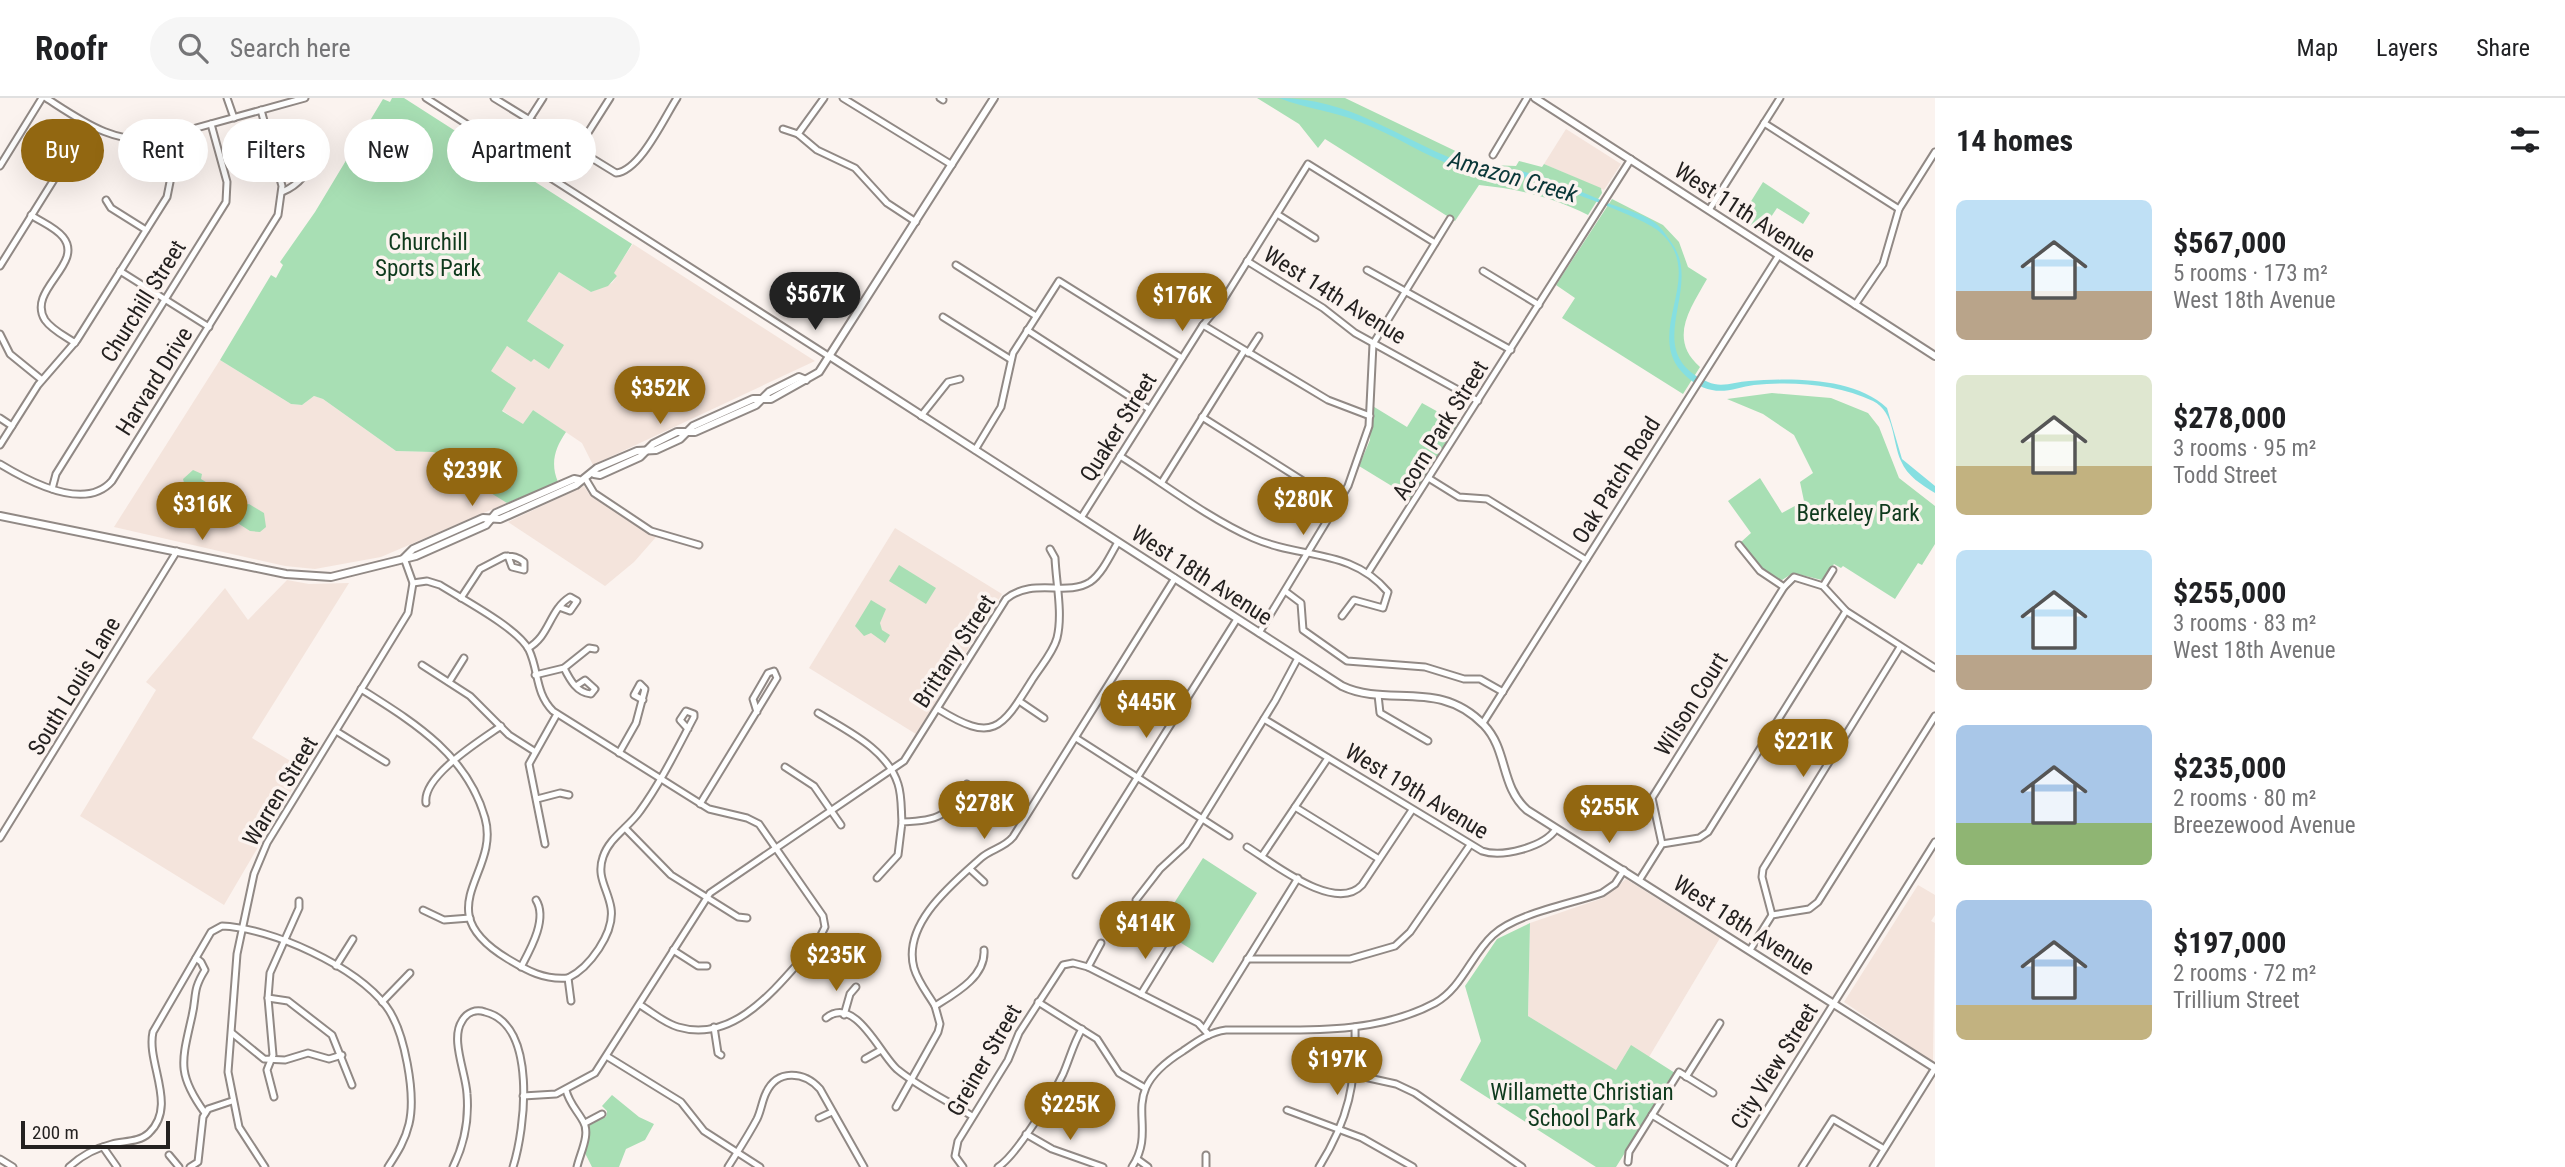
<!DOCTYPE html>
<meta charset="utf-8">
<style>
:root{--surface:#fff;--page:#f6f6f6;--text:#202124;--muted:#757577;--line:#e0e0e0;--accent:#926711}
body{margin:0;font-family:"Roboto Condensed",sans-serif;background:var(--page);color:var(--text);height:100vh;display:flex;flex-direction:column;font-size:26px;white-space:nowrap}
*{box-sizing:border-box;margin:0}
p{font-size:23px;color:var(--muted)}
.icon{flex:none;width:38px;height:38px;fill:none;stroke:currentColor;stroke-width:2;stroke-linecap:round;stroke-linejoin:round}
.map{position:relative;flex:1;overflow:hidden}
.panel{display:flex;flex-direction:column;background:var(--surface);width:630px}
.panel>*{flex:none}
.hud{position:absolute;left:21px;top:21px;width:665px;height:63px;display:flex;gap:14px}
.scale{position:absolute;left:21px;bottom:18px;width:149px;box-sizing:border-box;padding-left:7px;border:4px solid #242120;border-top:0;font-size:19px;line-height:24px;white-space:nowrap;color:#242120;-webkit-text-stroke:5px #fbf3ef;paint-order:stroke}
.price{position:absolute;translate:-50% -60px;padding:0 16px;border-radius:24px;background:var(--accent);color:#fff;font-size:23px;line-height:46px;filter:drop-shadow(0 2px 4px #0008)}
.price::after{content:'';position:absolute;left:50%;top:42px;width:21px;height:16px;margin-left:-10px;background:inherit;clip-path:polygon(0 0,100% 0,50% 100%)}
.price.current{background:#222;color:#fff}
ul{padding:0;list-style:none}
li{display:flex;align-items:center;gap:21px;height:175px;padding:0 21px}
li span{display:grid;place-items:center;flex:none;width:196px;height:140px;border-radius:10px;color:#555}
li>.icon{margin-inline-start:auto}
span .icon{width:84px;height:84px;fill:#fffc;stroke-width:1}
li b{font-size:30px}
h2{display:flex;justify-content:space-between;align-items:center;height:84px;padding:0 21px;font-size:30px}
.chip{padding:0 24px;border-radius:32px;background:var(--surface);box-shadow:0 7px 28px #0002;font-size:24px;line-height:63px}
.chip.current{background:var(--accent);color:#fff}
header{display:flex;align-items:center;gap:42px;box-sizing:border-box;height:98px;padding:0 35px;background:var(--surface);border-bottom:2px solid var(--line)}
header strong{font-size:33px}
nav{display:flex;gap:38px;margin-inline-start:auto;font-size:24px}
.search{width:490px;height:63px;background:var(--page);display:flex;align-items:center;gap:18px;box-sizing:border-box;padding:0 24px;border-radius:38px;color:var(--muted);font-size:26px}
main{display:flex;flex:1;min-height:0}
.map>svg:first-child{display:block}
.built{fill:#f4e4dc}
.green{fill:#a8dfb4}
.water{fill:#85dfe1}
.lines{fill:none;stroke-linecap:round;stroke-linejoin:round}
.minor-casing{stroke:#918985;stroke-width:9}
.major-casing{stroke:#918985;stroke-width:10}
.minor{stroke:#fff;stroke-width:5}
.major{stroke:#fff;stroke-width:6}
.labels{text-anchor:middle;stroke-width:7;stroke-linejoin:round;paint-order:stroke}
.street-label{font-size:23px;fill:#242120;stroke:#fbf3ef}
.park-label{font-size:23px;fill:#0f3a1d;stroke:#fbf3ef}
.water-label{font-size:24px;font-style:italic;fill:#0a3738;stroke:#fbf3ef}
</style>
<header>
<strong>Roofr</strong>
<div class="search"><svg class="icon" aria-label="search" viewBox="0 0 24 24"><circle cx="10" cy="10" r="6"/><path d="M15 15l6 6"/></svg>Search here</div>
<nav><a>Map</a><a>Layers</a><a>Share</a></nav>
</header>
<main>
<div class="map">
<svg width="1935" height="1069" viewBox="0 0 1935 1069">
<rect width="100%" height="100%" fill="#fbf3ef"/>
<g class="built">
<polygon points="1566,31 1621,66 1604,92 1544,66"/>
<polygon points="633,146 815,263 593,367 582,345 533,312 523,327 502,312 490,273 507,248 531,264 534,261 548,270 527,223 559,174 591,194 612,185 617,178 613,175"/>
<polygon points="220,262 291,306 302,307 314,298 323,301 396,353 433,354 448,359 466,370 507,405 381,459 315,471 285,468 114,429"/>
<polygon points="584,388 589,396 656,439 634,464 605,488 508,424"/>
<polygon points="895,430 1002,496 916,636 809,570"/>
<polygon points="287,482 309,486 349,485 252,640 304,671 224,807 80,718 156,592 146,584 225,490 248,522"/>
<polygon points="1626,781 1720,840 1649,959 1617,973 1528,918 1530,825 1603,800"/>
<polygon points="1918,787 1935,797 1935,817 1931,823 1935,825 1933,964 1844,904"/>
</g>
<g class="green">
<path d="M392,0H404L632,146L614,175L617,178L608,188L591,194L559,174L527,223L564,247L549,271L534,261L531,264L507,248L491,273L516,290L502,313L523,326L533,312L566,334C555,350 550,365 558,384L507,405L481,389L466,370L448,359L433,354L396,353L323,301L314,298L302,307L291,306L220,262L271,177L276,180L283,167L280,164L315,114L383,1L390,4Z"/>
<path d="M1257,0H1345L1468,59L1489,67L1516,68L1519,63L1542,69L1544,66L1601,90L1602,95L1588,117C1552,99 1519,91 1479,87L1455,123L1325,41L1318,50L1299,26Z"/>
<polygon points="1763,84 1810,115 1803,126 1777,110 1761,134 1740,121"/>
<path d="M1612,101L1663,127L1679,144L1688,169L1707,181C1690,211 1668,241 1700,269L1683,296L1562,220L1575,200L1556,187Z"/>
<path d="M1772,295L1831,300L1868,315L1879,329L1899,380L1935,408V446L1922,467L1918,465L1895,501L1843,468L1841,470L1834,466L1822,482L1793,475L1782,482C1762,476 1753,460 1741,444L1751,435L1728,403L1760,380L1782,415L1804,403L1800,384L1813,375L1794,337L1763,316L1727,301Z"/>
<polygon points="1422,305 1460,326 1413,401 1359,368 1370,342 1371,307 1407,329"/>
<polygon points="193,372 202,376 201,381 243,407 249,406 264,415 266,429 260,434 250,433 186,392 183,381"/>
<polygon points="899,467 936,490 926,506 889,483"/>
<polygon points="871,502 886,511 880,525 882,532 890,537 885,545 871,535 864,538 855,528"/>
<polygon points="1203,760 1257,795 1213,865 1178,843 1181,838 1171,834 1162,824"/>
<polygon points="1530,825 1528,918 1616,972 1631,947 1675,975 1616,1069 1596,1069 1460,982 1481,943 1465,888 1497,841"/>
<polygon points="612,997 639,1019 654,1026 645,1042 626,1051 619,1069 592,1069 585,1055 589,1028 598,1020 606,1019 607,1013 602,1008"/>
</g>
<path class="water" d="M1279,0C1348,0 1397,39 1458,63C1478,71 1499,68 1520,73C1551,79 1581,94 1610,106C1624,111 1641,115 1654,124C1661,129 1666,137 1671,144C1706,190 1637,253 1708,284C1721,290 1735,284 1749,283C1791,280 1854,279 1887,310L1902,361L1935,388V395C1922,387 1907,378 1901,363C1892,343 1895,314 1873,303C1838,286 1792,283 1754,287C1740,289 1726,295 1712,292C1700,290 1689,282 1681,273C1644,230 1711,173 1656,131C1639,118 1540,81 1518,78C1497,75 1476,77 1456,69C1423,57 1393,36 1360,24C1334,13 1306,11 1279,0Z"/>
<g class="lines">
<defs>
<g id="minor">
<path d="M46,0C82,23 115,48 160,40L305,0"/>
<polyline points="227,0 234,20"/>
<polyline points="426,0 830,259"/>
<path d="M494,0L616,75C640,73 664,20 677,0"/>
<polyline points="843,0 952,67"/>
<polyline points="940,0 943,2"/>
<polyline points="1764,25 1899,111"/>
<polyline points="783,31 798,36 817,52 855,70 887,105 916,124"/>
<polyline points="798,36 824,0"/>
<polyline points="577,52 610,0"/>
<polyline points="509,53 543,0"/>
<polyline points="1493,57 1527,0"/>
<polyline points="0,68 42,0"/>
<path d="M282,94C299,87 311,73 313,55"/>
<polyline points="106,102 111,110 146,132"/>
<polyline points="1709,112 1780,0"/>
<polyline points="1277,116 1315,140"/>
<path d="M31,117C41,124 55,129 63,139C85,166 26,192 45,222C52,232 65,238 75,245"/>
<polyline points="1247,163 1323,210 1355,235 1478,303"/>
<polyline points="956,167 1036,218"/>
<polyline points="0,168 88,27"/>
<polyline points="1367,172 1511,252"/>
<polyline points="120,173 209,229"/>
<polyline points="1483,173 1539,207"/>
<polyline points="1855,207 1883,166 1899,111 1935,54"/>
<polyline points="943,219 1010,261"/>
<polyline points="1203,227 1328,302 1370,318"/>
<polyline points="1027,232 1149,311"/>
<polyline points="0,236 10,256 42,282"/>
<polyline points="1248,255 1259,238"/>
<polyline points="921,318 948,284 960,281"/>
<polyline points="1202,319 1338,405"/>
<polyline points="0,320 12,328"/>
<polyline points="0,347 38,287 77,242 167,99 170,84 160,40"/>
<polyline points="975,352 1001,309 1013,255 1059,183 1182,260"/>
<path d="M1120,358C1163,385 1206,419 1253,440C1300,461 1351,450 1388,494L1383,510L1354,502L1342,518"/>
<path d="M0,366C28,383 85,414 112,383L278,117L282,88L261,12"/>
<polyline points="585,380 594,395 651,433 699,447"/>
<polyline points="1430,381 1459,399 1487,401 1586,462"/>
<polyline points="1162,384 1244,253"/>
<polyline points="52,391 56,376 226,104 227,84 211,26"/>
<polyline points="1081,420 1203,227 1222,204 1308,66 1435,145"/>
<polyline points="1739,447 1760,473 1784,489 1794,479 1823,488 1846,513 1935,570"/>
<polyline points="1369,473 1631,61"/>
<path d="M413,485L427,483L440,487C462,501 518,530 529,552C539,573 535,595 553,613L709,711L747,720L759,726L823,818L825,829L818,843C782,881 739,947 678,929C664,925 652,914 640,907"/>
<polyline points="1823,488 1833,472"/>
<polyline points="1285,493 1301,505 1303,532 1347,563 1425,569 1464,581 1480,581 1503,594"/>
<path d="M461,500L480,471L505,458C513,458 518,459 524,464V472L512,469L508,458"/>
<polyline points="1259,535 1348,388 1369,328 1373,246 1450,121"/>
<path d="M528,550C550,538 549,512 570,499L577,503L570,513L559,509"/>
<polyline points="422,567 470,598 509,637 534,653"/>
<path d="M564,570C570,582 577,595 591,596L595,591L585,582L576,588"/>
<polyline points="535,577 564,570 589,550 595,551"/>
<polyline points="449,584 464,560"/>
<path d="M361,591C413,624 467,656 485,720C501,776 425,811 508,861C528,873 544,882 568,880L571,903"/>
<polyline points="1378,597 1380,615 1428,643"/>
<polyline points="1019,603 1044,620"/>
<path d="M938,611C993,645 1001,632 1032,582C1040,569 1053,555 1057,540C1063,516 1056,484 1055,460L1050,451"/>
<path d="M818,615C847,633 887,651 898,686C902,698 901,712 902,724"/>
<path d="M1264,621L1482,753C1502,760 1544,749 1556,731"/>
<polyline points="1483,625 1779,157"/>
<polyline points="336,633 386,664"/>
<polyline points="1076,640 1229,738"/>
<polyline points="619,655 636,625 645,591 640,586 634,597 643,602"/>
<polyline points="785,669 814,688 841,727"/>
<polyline points="537,701 560,695 569,697"/>
<path d="M426,705C422,678 481,642 501,628"/>
<polyline points="700,706 777,580 774,573 768,575 753,601 757,614"/>
<polyline points="1295,709 1379,761"/>
<polyline points="625,730 671,777 738,819 747,820"/>
<polyline points="0,740 177,453"/>
<polyline points="545,746 529,666 557,616"/>
<polyline points="1662,746 1652,700 1784,489"/>
<path d="M1247,749C1272,764 1335,816 1362,787L1412,712"/>
<polyline points="1262,758 1328,660"/>
<polyline points="970,771 984,784"/>
<polyline points="1076,777 1237,521"/>
<path d="M877,780L898,757L902,724C941,722 946,719 967,686"/>
<polyline points="1640,781 1662,746 1699,740 1708,734 1846,513"/>
<polyline points="1136,802 1160,771 1186,747 1275,603 1298,560"/>
<polyline points="423,812 444,822 470,820"/>
<polyline points="1772,817 1762,779 1763,771 1900,549"/>
<polyline points="673,852 698,868 707,868"/>
<path d="M984,852C986,879 954,896 935,908C928,896 918,884 914,870C902,826 952,786 981,760C991,751 1004,750 1013,739L1175,480"/>
<polyline points="1750,852 1772,817 1809,811 1818,804 1935,618"/>
<path d="M196,860L201,864L205,872C192,893 197,897 192,918C182,963 176,975 205,1015"/>
<polyline points="1247,861 1350,861 1395,848 1410,834 1470,747"/>
<polyline points="336,868 353,841"/>
<path d="M521,869C530,852 548,821 536,802"/>
<polyline points="1088,869 1101,845"/>
<path d="M568,880C589,870 615,835 611,810C608,791 596,779 603,759C609,740 629,729 640,713C661,684 677,651 694,619V616L686,613L680,622L688,631"/>
<polyline points="1141,896 1173,844"/>
<polyline points="268,900 288,903 332,937 352,987"/>
<polyline points="382,904 410,875"/>
<polyline points="1038,904 1097,941 1119,975 1145,990"/>
<polyline points="844,917 850,896 856,889"/>
<path d="M826,920C856,896 881,959 898,972C920,990 948,1003 972,1018"/>
<polyline points="714,929 718,955 721,957"/>
<polyline points="1205,930 1298,780"/>
<polyline points="232,935 264,961 285,962 308,955 329,961 342,957"/>
<polyline points="608,959 681,1004 704,1033 760,1069"/>
<polyline points="865,961 881,952"/>
<polyline points="1355,977 1396,986 1415,995 1522,1069"/>
<polyline points="1686,979 1720,925"/>
<path d="M566,992C569,1005 577,1012 583,1023C591,1036 580,1055 577,1069"/>
<path d="M523,998L556,996L595,975L710,795L904,663L1006,501C1033,479 1066,499 1090,484C1102,476 1111,456 1118,444"/>
<polyline points="274,999 267,972 273,957 268,900 270,875 299,810 299,803"/>
<polyline points="896,1009 938,934 940,926 935,908"/>
<polyline points="1287,1012 1362,1040 1413,1069"/>
<polyline points="1652,1017 1733,1067"/>
<polyline points="819,1020 832,1014"/>
<polyline points="585,1025 602,1016"/>
<polyline points="1026,1036 1052,1051 1103,1069"/>
<polyline points="103,1049 117,1069"/>
<polyline points="169,1057 179,1069"/>
<polyline points="0,1061 13,1069"/>
<polyline points="1137,1061 1148,1069"/>
<polyline points="1628,1064 1629,1054 1679,974 1713,995"/>
<path d="M69,1069C81,1058 96,1050 112,1046C124,1043 140,1044 149,1035C178,1008 146,965 153,934L211,834L222,828C272,830 355,868 386,908C405,933 416,997 409,1026C405,1043 397,1055 388,1069"/>
<polyline points="190,1069 198,1064 203,1019 208,1011 232,1003"/>
<polyline points="265,1069 239,1029 228,974 237,856 254,776 267,745 408,515 413,485 404,460"/>
<path d="M453,1069C464,1047 469,1021 467,996C466,975 450,941 462,923C467,914 476,911 485,914C538,927 525,1031 513,1069"/>
<path d="M728,1069C738,1053 748,1038 757,1021C761,1013 762,1003 766,995C777,971 804,973 820,991L864,1069"/>
<polyline points="963,1069 955,1058 958,1043 1008,962 1019,935 1063,867 1073,865 1088,869 1198,925 1209,937"/>
<path d="M998,1069C1017,1057 1053,997 1063,976C1070,960 1073,946 1082,931"/>
<path d="M1132,1069C1161,1025 1112,997 1183,953C1196,944 1209,934 1226,932C1294,931 1372,939 1435,905C1462,890 1471,857 1493,837C1517,815 1571,806 1602,795L1615,786L1624,772"/>
<polyline points="1206,1069 1206,1057"/>
<path d="M1319,1069C1349,1021 1356,985 1355,929"/>
<polyline points="1731,1069 1935,744"/>
<polyline points="1802,1069 1833,1021 1884,1051"/>
<polyline points="1873,1069 1935,970"/>
</g>
<g id="major">
<polyline points="1535,0 1935,258"/>
<path d="M831,259L1342,588C1388,610 1439,580 1484,627C1508,652 1500,688 1527,712L1935,970"/>
<polyline points="594,376 600,377 640,359 653,346 677,334 695,334 756,307 769,294 799,279 806,282"/>
<polyline points="0,418 286,476 331,479 416,458 486,427 496,415 574,381 579,382"/>
<polyline points="404,460 413,451 483,420 500,421 576,387 597,370 637,353 656,352 680,341 693,328 753,301 771,301 819,274 994,0"/>
</g>
</defs>
<use href="#minor" class="minor-casing"/>
<use href="#major" class="major-casing"/>
<use href="#minor" class="minor"/>
<use href="#major" class="major"/>
</g>
<g class="labels">
<g class="street-label">
<text transform="translate(1745 114) rotate(33)" y="8">West 11th Avenue</text>
<text transform="translate(1335 197) rotate(32)" y="8">West 14th Avenue</text>
<text transform="translate(143 203) rotate(-58)" y="8">Churchill Street</text>
<text transform="translate(154 283) rotate(-58)" y="8">Harvard Drive</text>
<text transform="translate(1118 329) rotate(-58)" y="8">Quaker Street</text>
<text transform="translate(1440 332) rotate(-58)" y="8">Acorn Park Street</text>
<text transform="translate(1616 382) rotate(-58)" y="8">Oak Patch Road</text>
<text transform="translate(1202 477) rotate(33)" y="8">West 18th Avenue</text>
<text transform="translate(954 553) rotate(-57)" y="8">Brittany Street</text>
<text transform="translate(74 588) rotate(-59)" y="8">South Louis Lane</text>
<text transform="translate(1691 606) rotate(-58)" y="8">Wilson Court</text>
<text transform="translate(280 693) rotate(-59)" y="8">Warren Street</text>
<text transform="translate(1417 693) rotate(31)" y="8">West 19th Avenue</text>
<text transform="translate(1744 827) rotate(33)" y="8">West 18th Avenue</text>
<text transform="translate(984 962) rotate(-60)" y="8">Greiner Street</text>
<text transform="translate(1774 968) rotate(-58)" y="8">City View Street</text>
</g>
<g class="park-label">
<text x="428" y="152">Churchill<tspan x="428" dy="26">Sports Park</tspan></text>
<text x="1858" y="423">Berkeley Park</text>
<text x="1582" y="1002">Willamette Christian<tspan x="1582" dy="26">School Park</tspan></text>
</g>
<g class="water-label">
<text transform="translate(1513 79) rotate(16)" y="8">Amazon Creek</text>
</g>
</g>
</svg>
<div class="scale">200 m</div>
<b class="price current" style="left:815px;top:234px">$567K</b>
<b class="price" style="left:1182px;top:235px">$176K</b>
<b class="price" style="left:660px;top:328px">$352K</b>
<b class="price" style="left:472px;top:410px">$239K</b>
<b class="price" style="left:1303px;top:439px">$280K</b>
<b class="price" style="left:202px;top:444px">$316K</b>
<b class="price" style="left:1146px;top:642px">$445K</b>
<b class="price" style="left:1803px;top:681px">$221K</b>
<b class="price" style="left:984px;top:743px">$278K</b>
<b class="price" style="left:1609px;top:747px">$255K</b>
<b class="price" style="left:1145px;top:863px">$414K</b>
<b class="price" style="left:836px;top:895px">$235K</b>
<b class="price" style="left:1337px;top:999px">$197K</b>
<b class="price" style="left:1070px;top:1044px">$225K</b>
<div class="hud">
<a class="chip current">Buy</a>
<a class="chip">Rent</a>
<a class="chip">Filters</a>
<a class="chip">New</a>
<a class="chip">Apartment</a>
</div>
</div>
<section class="panel">
<h2>14 homes<svg class="icon" aria-label="filters" viewBox="0 0 24 24"><path d="M4 7h16M4 17h16"/><circle cx="9" cy="7" r="2"/><circle cx="15" cy="17" r="2"/></svg></h2>
<ul>
<li><span style="background:linear-gradient(#bfe0f5 65%,#b9a48a 0)"><svg class="icon" aria-label="home" viewBox="0 0 24 24"><path d="M3 11l9-7 9 7M6 9v11h12V9"/></svg></span><div><b>$567,000</b><p>5 rooms · 173 m²</p><p>West 18th Avenue</p></div></li>
<li><span style="background:linear-gradient(#dfe7d0 65%,#c2b280 0)"><svg class="icon" aria-label="home" viewBox="0 0 24 24"><path d="M3 11l9-7 9 7M6 9v11h12V9"/></svg></span><div><b>$278,000</b><p>3 rooms · 95 m²</p><p>Todd Street</p></div></li>
<li><span style="background:linear-gradient(#bfe0f5 75%,#b9a48a 0)"><svg class="icon" aria-label="home" viewBox="0 0 24 24"><path d="M3 11l9-7 9 7M6 9v11h12V9"/></svg></span><div><b>$255,000</b><p>3 rooms · 83 m²</p><p>West 18th Avenue</p></div></li>
<li><span style="background:linear-gradient(#a9c7e8 70%,#8fb573 0)"><svg class="icon" aria-label="home" viewBox="0 0 24 24"><path d="M3 11l9-7 9 7M6 9v11h12V9"/></svg></span><div><b>$235,000</b><p>2 rooms · 80 m²</p><p>Breezewood Avenue</p></div></li>
<li><span style="background:linear-gradient(#a9c7e8 75%,#c2b280 0)"><svg class="icon" aria-label="home" viewBox="0 0 24 24"><path d="M3 11l9-7 9 7M6 9v11h12V9"/></svg></span><div><b>$197,000</b><p>2 rooms · 72 m²</p><p>Trillium Street</p></div></li>
</ul>
</section>
</main>
